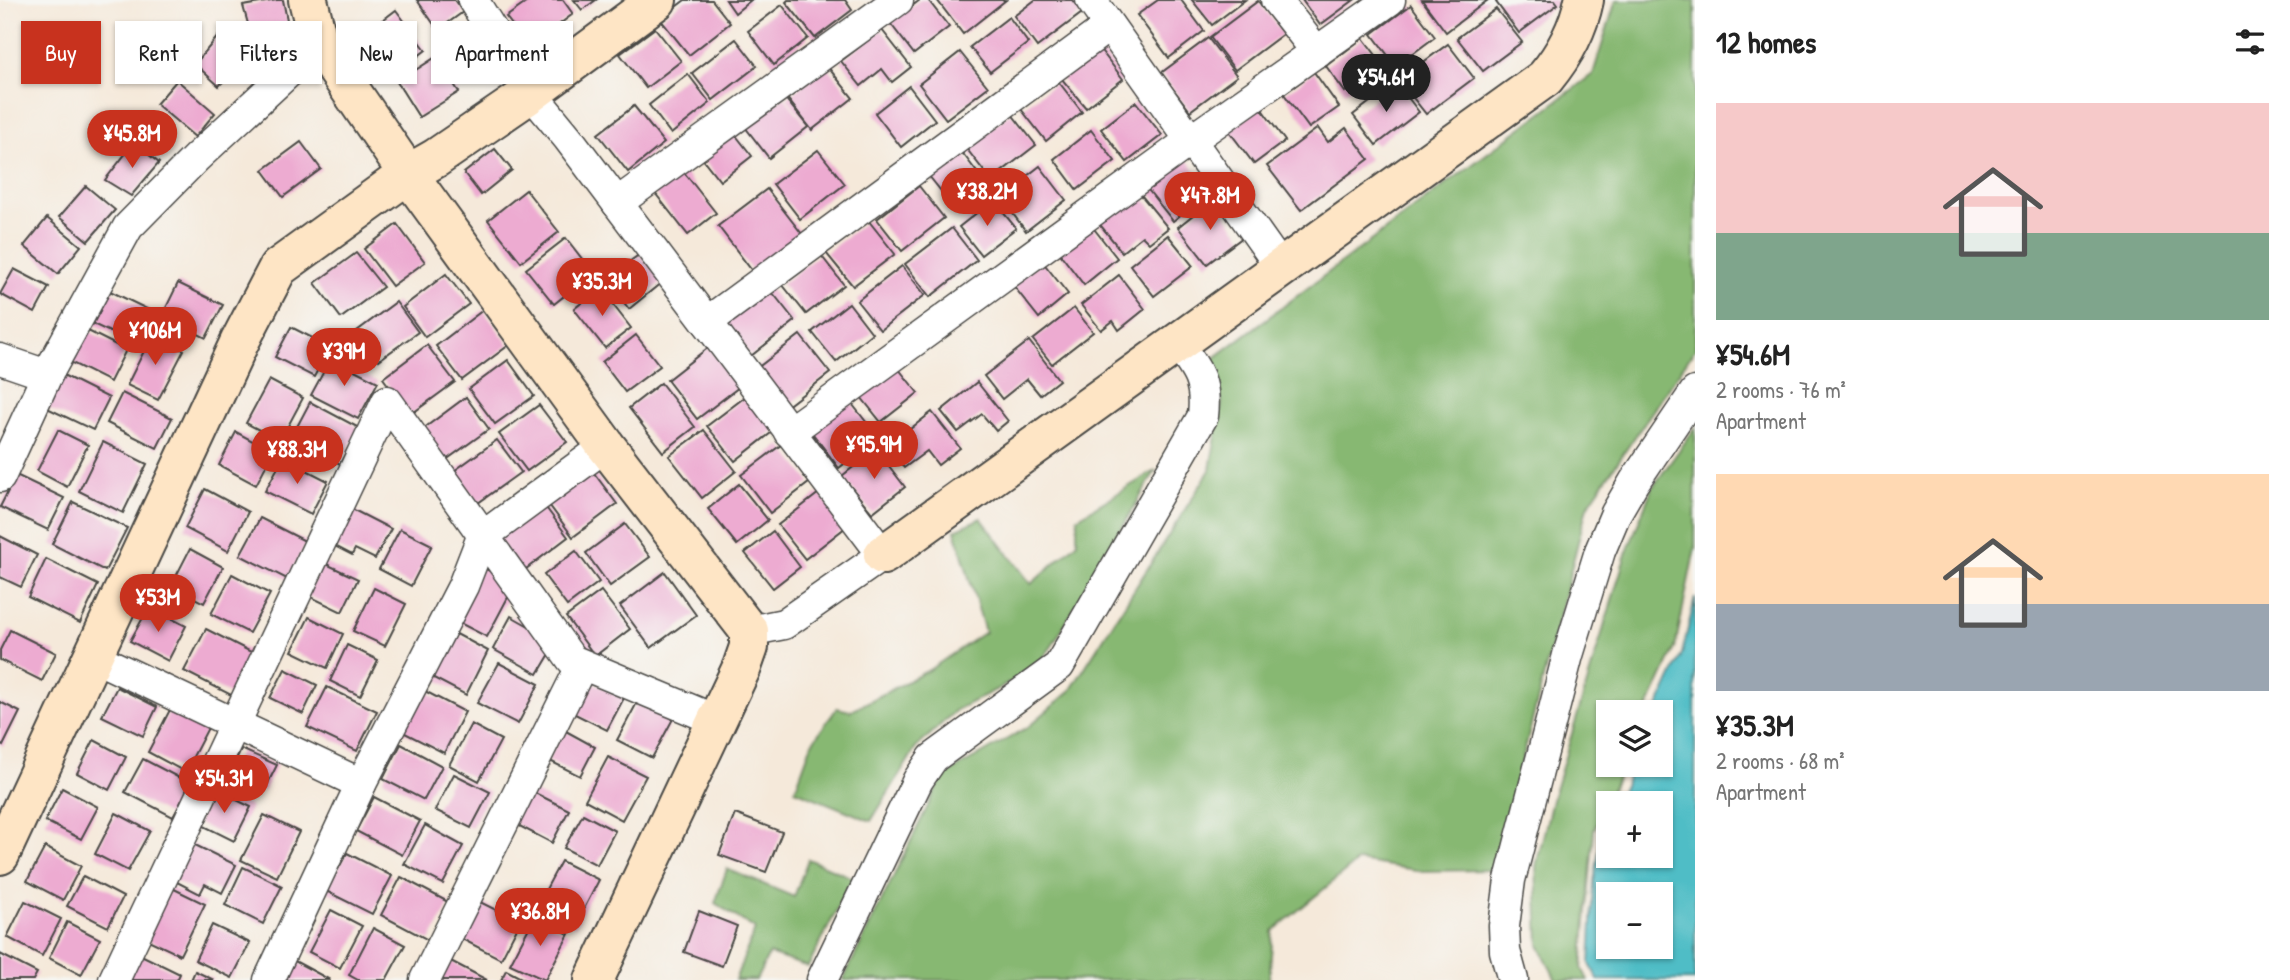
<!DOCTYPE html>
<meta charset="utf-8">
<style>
:root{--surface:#fff;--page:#f2f2f2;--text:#222;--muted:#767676;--accent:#c8321e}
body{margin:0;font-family:"Patrick Hand",sans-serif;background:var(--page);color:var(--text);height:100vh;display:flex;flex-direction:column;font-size:26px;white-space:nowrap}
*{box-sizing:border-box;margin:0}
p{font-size:23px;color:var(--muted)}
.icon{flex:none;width:38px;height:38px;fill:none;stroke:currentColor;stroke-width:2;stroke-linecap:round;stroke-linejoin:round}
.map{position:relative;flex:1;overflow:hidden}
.details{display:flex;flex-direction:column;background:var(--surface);width:595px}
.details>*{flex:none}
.guide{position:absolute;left:21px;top:21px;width:665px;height:63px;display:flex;gap:14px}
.tools{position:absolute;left:1596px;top:700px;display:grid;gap:14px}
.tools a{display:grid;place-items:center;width:77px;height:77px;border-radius:0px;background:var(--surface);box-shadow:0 2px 5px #0004;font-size:35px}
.price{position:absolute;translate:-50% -60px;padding:0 16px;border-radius:24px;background:var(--accent);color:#fff;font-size:23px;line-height:46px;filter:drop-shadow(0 2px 4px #0008)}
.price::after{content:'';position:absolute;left:50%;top:42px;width:21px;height:16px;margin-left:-10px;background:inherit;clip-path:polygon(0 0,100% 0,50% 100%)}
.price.on{background:#222;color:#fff}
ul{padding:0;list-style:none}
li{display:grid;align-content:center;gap:14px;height:371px;padding:0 21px}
li span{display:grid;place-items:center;height:217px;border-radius:0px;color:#555}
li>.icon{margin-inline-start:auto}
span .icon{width:126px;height:126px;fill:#fffc;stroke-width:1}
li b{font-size:30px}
h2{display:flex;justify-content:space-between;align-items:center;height:84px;padding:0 21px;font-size:30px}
.chip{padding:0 24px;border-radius:0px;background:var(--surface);box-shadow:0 2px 5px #0004;font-size:24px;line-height:63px}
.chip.on{background:var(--accent);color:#fff}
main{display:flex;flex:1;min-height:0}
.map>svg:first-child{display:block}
.forest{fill:#87b872;stroke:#59724e;stroke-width:2}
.water{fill:#4fbdc6;stroke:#3d7478;stroke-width:2;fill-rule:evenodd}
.building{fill:#edabd1}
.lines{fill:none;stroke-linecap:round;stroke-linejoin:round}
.street-casing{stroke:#494845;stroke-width:33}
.secondary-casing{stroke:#494845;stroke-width:42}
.street{stroke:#fff;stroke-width:30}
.secondary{stroke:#fee5c5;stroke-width:38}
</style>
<main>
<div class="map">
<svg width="1695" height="980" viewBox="0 0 1695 980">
<rect width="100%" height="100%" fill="#f6f6f2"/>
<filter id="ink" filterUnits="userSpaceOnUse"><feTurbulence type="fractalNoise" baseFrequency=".0143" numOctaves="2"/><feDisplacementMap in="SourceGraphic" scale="14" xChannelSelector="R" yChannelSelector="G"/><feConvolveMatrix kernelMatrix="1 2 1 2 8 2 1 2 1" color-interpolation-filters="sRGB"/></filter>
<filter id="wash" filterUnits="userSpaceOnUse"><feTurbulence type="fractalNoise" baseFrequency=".00686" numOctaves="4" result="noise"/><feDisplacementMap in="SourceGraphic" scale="28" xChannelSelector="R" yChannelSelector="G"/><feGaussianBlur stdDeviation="1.57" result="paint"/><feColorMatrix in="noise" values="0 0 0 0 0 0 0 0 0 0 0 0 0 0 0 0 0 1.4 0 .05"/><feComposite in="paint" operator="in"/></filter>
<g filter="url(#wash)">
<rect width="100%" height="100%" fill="#f5e9da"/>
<g class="forest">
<polygon points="1616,0 1695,0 1695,349 1587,507 1494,870 1422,871 1358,861 1273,931 1269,980 843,980 942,777 1028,727 1070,691 1210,470 1222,402 1213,359 1593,74"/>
<polygon points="1695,428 1695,548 1675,648 1646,712 1608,712 1608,765 1623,765 1594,830 1582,968 1588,980 1556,980 1539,945 1536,866 1552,800 1625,557 1652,488"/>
<polygon points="1156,470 1052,646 1033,671 956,710 916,748 871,821 795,790 812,743 837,708 851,711 929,670 985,632 955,530 981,518 1031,584 1077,543 1077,518"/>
<polygon points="808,859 853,878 808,967 769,954 756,980 735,980 755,929 715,903 727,869 794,897"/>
</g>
<path class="water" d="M1695,598V980H1598L1590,964L1594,881L1602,835L1608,821V856H1661V803H1616L1633,765H1661V712H1656L1682,654ZM1608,894H1661V947H1608Z"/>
<g id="blocks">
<g class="building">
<polygon points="277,0 283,0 289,30 252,38 243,6"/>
<polygon points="417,0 454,0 463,12 438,30"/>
<polygon points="530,0 563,0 573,14 529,47 506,17"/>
<polygon points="574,0 596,0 582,10"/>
<polygon points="685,0 712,0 730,23 689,55 660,19"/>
<polygon points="726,0 751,0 735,13"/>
<polygon points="788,0 845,0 852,10 815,38 786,2"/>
<polygon points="920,0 928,0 949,27 914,54 890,23"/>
<polygon points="937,0 1006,0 963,34"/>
<polygon points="1035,0 1072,0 1082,13 1037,47 1014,16"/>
<polygon points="1158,0 1181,0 1204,31 1169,58 1137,15"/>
<polygon points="1192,0 1245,0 1212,25"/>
<polygon points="1302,0 1354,0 1320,25"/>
<polygon points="1422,0 1488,0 1446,32"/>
<polygon points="1498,0 1555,0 1558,4 1519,33 1496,2"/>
<polygon points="1258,1 1283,34 1235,70 1210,37"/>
<polygon points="782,5 808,38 774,65 748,31"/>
<polygon points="1411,5 1435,37 1396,66 1372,34"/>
<polygon points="1496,9 1522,42 1483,71 1457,38"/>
<polygon points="396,10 426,50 401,69 371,29"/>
<polygon points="1009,17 1028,43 990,72 970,47"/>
<polygon points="655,28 681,61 646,88 620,54"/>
<polygon points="882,30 911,67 892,82 882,69 861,86 841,61"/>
<polygon points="473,32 493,60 462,82 442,54"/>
<polygon points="219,35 245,57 219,86 195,64"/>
<polygon points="1208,38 1237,76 1190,111 1161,73"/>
<polygon points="1363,38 1382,63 1345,92 1326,66"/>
<polygon points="736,39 757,66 713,100 692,73"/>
<polygon points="1448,44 1474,78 1426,114 1399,80"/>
<polygon points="1099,48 1123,79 1086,108 1061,78"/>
<polygon points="960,52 988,87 946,119 919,84"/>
<polygon points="436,57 459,92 419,117 397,82"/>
<polygon points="827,66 853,98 812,130 787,98"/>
<polygon points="1314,72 1339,107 1309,128 1284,94"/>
<polygon points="688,74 710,103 671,134 649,105"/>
<polygon points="177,80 215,113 195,137 156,104"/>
<polygon points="1058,81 1082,112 1046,141 1021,109"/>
<polygon points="1396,82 1419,112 1376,145 1353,115"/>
<polygon points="909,86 935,120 901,147 875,113"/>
<polygon points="784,97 808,127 769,158 745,127"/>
<polygon points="1136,102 1162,135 1127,162 1101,129"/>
<polygon points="634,106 664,143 628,172 598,134"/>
<polygon points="1261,108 1285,141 1254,164 1229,131"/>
<polygon points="1011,113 1036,145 991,180 966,148"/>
<polygon points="1318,128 1328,142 1346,128 1369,159 1301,210 1267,166"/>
<polygon points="1091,130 1115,161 1077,190 1054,159"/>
<polygon points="734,133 752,156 720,181 702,158"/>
<polygon points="301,142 321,169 283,197 263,170"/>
<polygon points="134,143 159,163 131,196 105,180"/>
<polygon points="495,149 512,170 481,195 464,173"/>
<polygon points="818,150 845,184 800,219 773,184"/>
<polygon points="961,151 988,187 957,211 929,176"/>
<polygon points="1184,156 1211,190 1173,221 1145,186"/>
<polygon points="1040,166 1066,200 1026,231 1000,197"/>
<polygon points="683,171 716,213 688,235 655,193"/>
<polygon points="86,186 115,210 88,241 59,217"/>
<polygon points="919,186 944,218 902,251 877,219"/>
<polygon points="767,189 802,234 753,272 718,226"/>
<polygon points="526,190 559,232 521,262 488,220"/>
<polygon points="1137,190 1168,228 1149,243 1142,236 1122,252 1097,221"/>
<polygon points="1213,199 1243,237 1207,264 1178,227"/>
<polygon points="993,200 1016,228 981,255 959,227"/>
<polygon points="47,218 81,246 58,274 24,246"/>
<polygon points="868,220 895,254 853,286 826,253"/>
<polygon points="397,224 425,262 392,286 364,249"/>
<polygon points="1091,225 1117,258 1084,285 1058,251"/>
<polygon points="952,228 977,260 930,297 905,264"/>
<polygon points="1168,235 1193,266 1154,296 1130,265"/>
<polygon points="566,238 593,273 554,304 526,269"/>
<polygon points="356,253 383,287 341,318 315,283"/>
<polygon points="640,254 662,282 629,309 606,279"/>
<polygon points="820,254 844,285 806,314 782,284"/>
<polygon points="1042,261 1068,294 1039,318 1012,284"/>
<polygon points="902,266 925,295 880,330 857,301"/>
<polygon points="14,269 49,287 35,313 0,294"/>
<polygon points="446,274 469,304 425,337 403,307"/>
<polygon points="1119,275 1145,309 1119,330 1113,321 1101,330 1081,305"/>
<polygon points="178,283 223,305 206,338 162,316"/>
<polygon points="600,288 631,328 605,348 574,309"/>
<polygon points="769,288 795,321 751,356 725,322"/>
<polygon points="110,291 149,310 133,343 93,324"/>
<polygon points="396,302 418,332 379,360 357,331"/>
<polygon points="849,303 872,333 836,362 812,332"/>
<polygon points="1074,308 1093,332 1052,364 1033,340"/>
<polygon points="483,310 509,345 462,380 436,346"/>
<polygon points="291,327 330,347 314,377 275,357"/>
<polygon points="82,328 126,350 110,382 66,360"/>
<polygon points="152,335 184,350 158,400 127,385"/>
<polygon points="636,335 660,366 625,392 602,362"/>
<polygon points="800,335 830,373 786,407 756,369"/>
<polygon points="1029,341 1059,380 1040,395 1027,379 1002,399 984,376"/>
<polygon points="427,345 455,382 410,415 383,378"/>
<polygon points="709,347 739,387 697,419 667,380"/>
<polygon points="331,358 378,382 358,419 311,395"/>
<polygon points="508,360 534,396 495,424 469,389"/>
<polygon points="894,363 918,393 881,422 857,392"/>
<polygon points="61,374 109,398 93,430 45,407"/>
<polygon points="269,380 303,398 280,441 246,423"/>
<polygon points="977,382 1008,421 996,431 982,414 958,432 941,411"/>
<polygon points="661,383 695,427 663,452 629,408"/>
<polygon points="122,393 172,418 157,448 107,423"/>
<polygon points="749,394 776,429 735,461 707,426"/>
<polygon points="466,397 489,429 446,460 423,429"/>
<polygon points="849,400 878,437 839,468 810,430"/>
<polygon points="310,402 359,428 340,464 291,438"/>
<polygon points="539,405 567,442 527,471 499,434"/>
<polygon points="932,412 960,448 938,465 927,451 904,468 887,447"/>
<polygon points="58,430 88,445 67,487 37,471"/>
<polygon points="704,430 736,471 702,498 669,456"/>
<polygon points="236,432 273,452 256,485 219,465"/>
<polygon points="497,440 521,472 478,503 454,471"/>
<polygon points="103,442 147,464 123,513 79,491"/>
<polygon points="781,445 810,482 770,513 741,475"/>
<polygon points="876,449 905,487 872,513 842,476"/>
<polygon points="283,458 328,481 311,514 265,491"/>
<polygon points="591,469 617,504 573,537 547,502"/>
<polygon points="16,475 64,498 48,530 0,507"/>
<polygon points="739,484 768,520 737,545 708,509"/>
<polygon points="205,489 248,512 228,551 185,528"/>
<polygon points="819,493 846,527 805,559 778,525"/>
<polygon points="541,501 568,537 522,572 494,535"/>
<polygon points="73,502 127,528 105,571 52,544"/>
<polygon points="348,507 391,529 375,559 355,549 352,555 329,543"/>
<polygon points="260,518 307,542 287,579 240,555"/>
<polygon points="625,524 650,557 610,586 586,553"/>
<polygon points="400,529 432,545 411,586 379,569"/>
<polygon points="773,531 800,567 773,588 745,553"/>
<polygon points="0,536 37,555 21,587 0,577"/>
<polygon points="190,549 223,567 204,603 171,586"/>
<polygon points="576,551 599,582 567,606 544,575"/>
<polygon points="46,559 98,585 80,623 28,597"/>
<polygon points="322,562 358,579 342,612 307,595"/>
<polygon points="482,567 515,584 487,637 454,620"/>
<polygon points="665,572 696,615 651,648 620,606"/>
<polygon points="232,574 270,594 249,633 211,614"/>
<polygon points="374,588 406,604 385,646 353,631"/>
<polygon points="601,591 630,629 595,656 566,617"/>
<polygon points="149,607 186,626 168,661 130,641"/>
<polygon points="511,616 557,642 538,674 493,649"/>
<polygon points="309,617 343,634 327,668 292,651"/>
<polygon points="206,629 257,655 235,697 184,671"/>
<polygon points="10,630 56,653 42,681 0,660 0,650"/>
<polygon points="449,630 488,651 466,695 426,674"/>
<polygon points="347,645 378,660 360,696 330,681"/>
<polygon points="499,663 539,684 518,724 477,703"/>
<polygon points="285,669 317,685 303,714 270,698"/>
<polygon points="586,679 624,698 607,730 569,711"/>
<polygon points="117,687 157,707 143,736 102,716"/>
<polygon points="327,687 377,711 357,751 307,727"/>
<polygon points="421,689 465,712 444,753 399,730"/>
<polygon points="639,699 674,717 652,758 617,740"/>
<polygon points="0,702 20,712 3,746 0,744"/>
<polygon points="173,704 210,724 185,772 148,752"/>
<polygon points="471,724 501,740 479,781 449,765"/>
<polygon points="564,730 595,747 580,776 548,760"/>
<polygon points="94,740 126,757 109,790 77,773"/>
<polygon points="401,744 442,766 424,800 383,779"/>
<polygon points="241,749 277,765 264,791 229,775"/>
<polygon points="608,757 646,776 622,820 585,800"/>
<polygon points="143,759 191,784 173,817 125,792"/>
<polygon points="454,774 490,792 471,828 435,810"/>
<polygon points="523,787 569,810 552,843 506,819"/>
<polygon points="62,788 98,807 81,839 45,821"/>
<polygon points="214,789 251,807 234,841 198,823"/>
<polygon points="374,797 420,821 402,855 356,831"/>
<polygon points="116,813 150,831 128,871 95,854"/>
<polygon points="583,814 615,831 597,865 564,848"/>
<polygon points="735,814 782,832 766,872 719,855"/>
<polygon points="264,815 299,832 277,877 241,860"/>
<polygon points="425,825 463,846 443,884 404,864"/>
<polygon points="191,843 236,865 222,893 205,884 200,894 173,880"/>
<polygon points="45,847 81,866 63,900 27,881"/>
<polygon points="347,853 392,876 372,914 326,891"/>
<polygon points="561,861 599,880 575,926 537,906"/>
<polygon points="243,867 282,886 263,924 225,905"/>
<polygon points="83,876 123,897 108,927 67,906"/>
<polygon points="401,877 450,903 430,941 381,915"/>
<polygon points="170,887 205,904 180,955 144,938"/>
<polygon points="476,900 520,922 501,959 456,936"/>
<polygon points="25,901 61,919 42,956 7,937"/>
<polygon points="331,910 362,926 340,968 309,952"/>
<polygon points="699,911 737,926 722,966 684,952"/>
<polygon points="535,916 569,934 545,980 510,964"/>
<polygon points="67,922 100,939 81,975 49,958"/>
<polygon points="212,925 250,943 232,978 195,960"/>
<polygon points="373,928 405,945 386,980 358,980 349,975"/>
<polygon points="0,954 37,973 33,980 0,980"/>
<polygon points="139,954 180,974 177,980 126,980"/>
<polygon points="443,957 487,980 430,980"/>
<polygon points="291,959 330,980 280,980"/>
<polygon points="506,970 525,980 501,980"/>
<polygon points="195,971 214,980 191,980"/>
</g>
</g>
</g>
<g filter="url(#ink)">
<use href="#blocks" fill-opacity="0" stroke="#494845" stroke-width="2"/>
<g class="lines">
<defs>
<g id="street">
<polyline points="473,0 531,93 568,138 883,555 784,624 749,631"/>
<polyline points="1091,0 1282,269"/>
<polyline points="1276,0 1317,52"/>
<polyline points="617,203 898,0"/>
<polyline points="707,322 1109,26"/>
<polyline points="0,359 47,375"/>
<polyline points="789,432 1191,140 1390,0"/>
<polyline points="0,477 47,375 128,227 196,158 319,44"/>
<polyline points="94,657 361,784"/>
<polyline points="114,980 387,401 572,660 718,721"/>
<polyline points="269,980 361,784 463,586 482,537 606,446"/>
<polyline points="425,980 582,665"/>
<path d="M822,980L918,780L933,758L1059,666L1203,416C1207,382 1197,370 1177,343"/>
<polyline points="1513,980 1505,951 1504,926 1510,880 1568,655 1600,551 1616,513 1634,482 1695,392"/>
</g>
<g id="secondary">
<polyline points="308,0 319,44 408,174 606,446 749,631 749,647 742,667 594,980"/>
<path d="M883,555L1545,78C1565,54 1578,30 1584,0"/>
<polyline points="0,855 240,341 278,268 408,174 436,158 531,93 657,0"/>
</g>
</defs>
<use href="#street" class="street-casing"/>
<use href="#secondary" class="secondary-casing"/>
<use href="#street" class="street"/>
<use href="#secondary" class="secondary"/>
</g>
</g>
</svg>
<div class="tools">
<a><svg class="icon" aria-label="layers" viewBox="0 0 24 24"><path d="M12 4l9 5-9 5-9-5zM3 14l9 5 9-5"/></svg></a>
<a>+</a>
<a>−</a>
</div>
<b class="price on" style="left:1386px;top:114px">¥54.6M</b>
<b class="price" style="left:132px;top:170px">¥45.8M</b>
<b class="price" style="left:987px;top:228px">¥38.2M</b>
<b class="price" style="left:1210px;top:232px">¥47.8M</b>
<b class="price" style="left:602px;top:318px">¥35.3M</b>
<b class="price" style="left:155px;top:367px">¥106M</b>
<b class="price" style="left:344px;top:388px">¥39M</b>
<b class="price" style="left:874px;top:481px">¥95.9M</b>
<b class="price" style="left:297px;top:486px">¥88.3M</b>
<b class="price" style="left:158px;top:634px">¥53M</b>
<b class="price" style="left:224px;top:815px">¥54.3M</b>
<b class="price" style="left:540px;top:948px">¥36.8M</b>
<div class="guide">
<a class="chip on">Buy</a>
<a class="chip">Rent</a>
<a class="chip">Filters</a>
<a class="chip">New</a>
<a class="chip">Apartment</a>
</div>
</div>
<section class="details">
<h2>12 homes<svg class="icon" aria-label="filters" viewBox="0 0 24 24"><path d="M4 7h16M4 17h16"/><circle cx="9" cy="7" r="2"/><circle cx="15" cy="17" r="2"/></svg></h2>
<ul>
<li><span style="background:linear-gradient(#f6c9c9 60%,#7fa58c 0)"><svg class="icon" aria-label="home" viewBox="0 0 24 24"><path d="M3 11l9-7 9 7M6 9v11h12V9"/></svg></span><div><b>¥54.6M</b><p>2 rooms · 76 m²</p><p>Apartment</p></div></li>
<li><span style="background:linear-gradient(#ffd9b3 60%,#9aa5b1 0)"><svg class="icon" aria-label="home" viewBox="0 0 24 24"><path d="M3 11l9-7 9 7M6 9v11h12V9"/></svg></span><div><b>¥35.3M</b><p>2 rooms · 68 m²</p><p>Apartment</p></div></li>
</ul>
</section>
</main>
